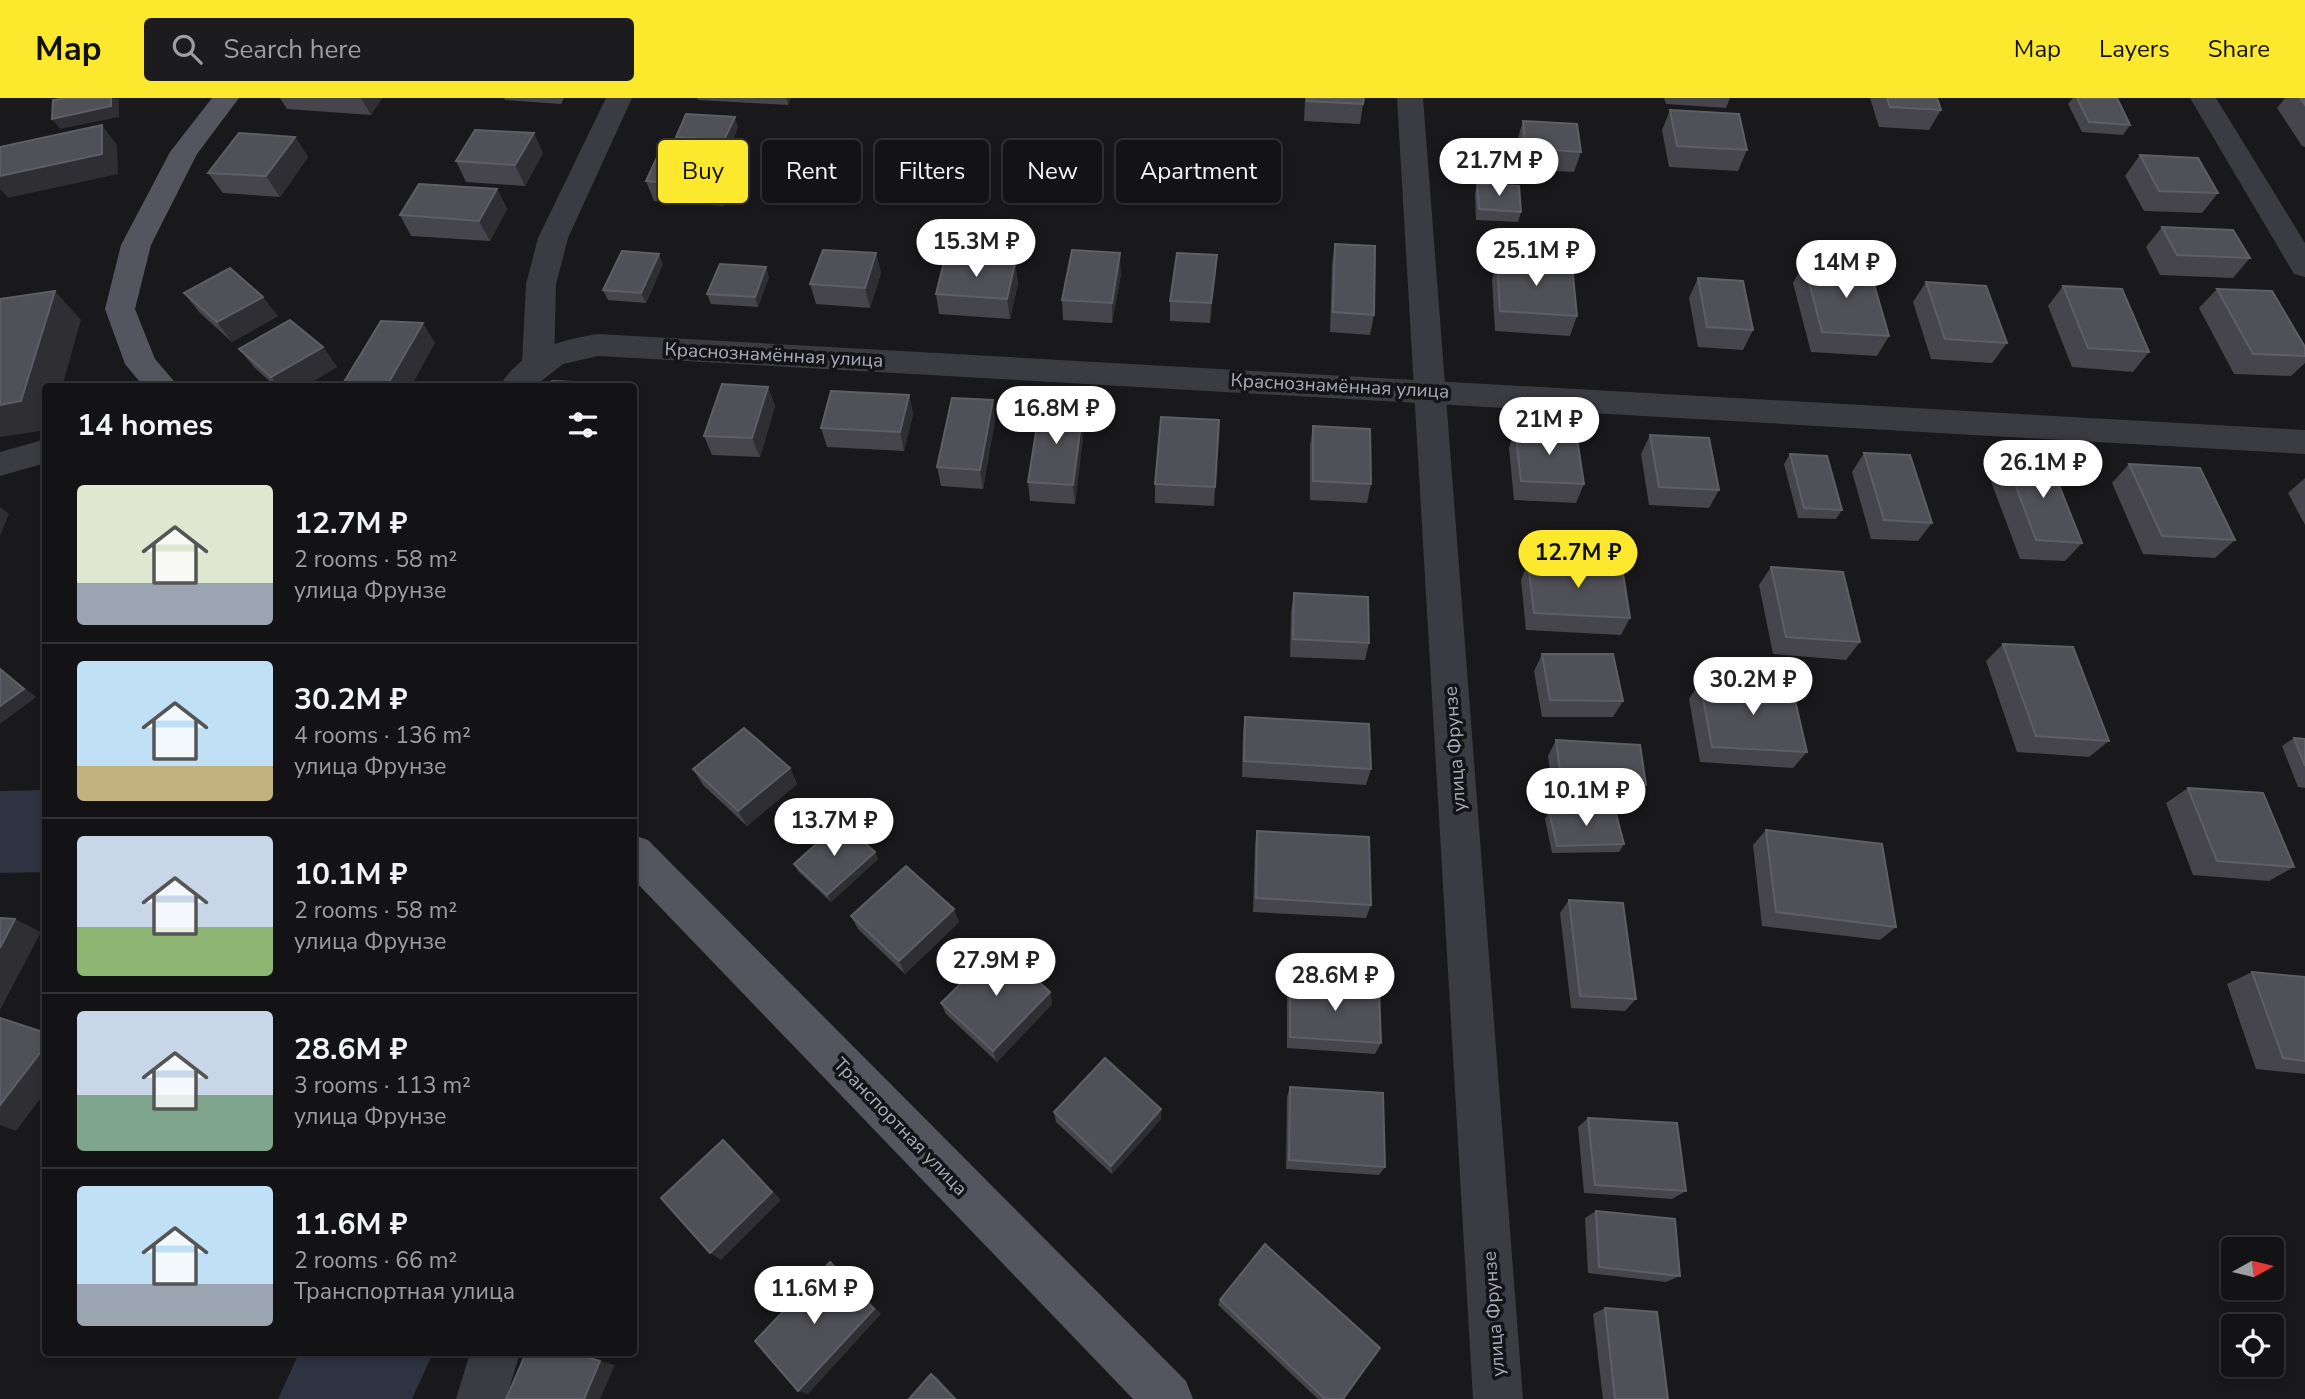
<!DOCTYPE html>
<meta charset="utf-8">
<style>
:root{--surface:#131214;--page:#1c1b1d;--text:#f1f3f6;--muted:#9d9ea0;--line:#323234;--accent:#fce92e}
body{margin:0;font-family:"Nunito Sans",sans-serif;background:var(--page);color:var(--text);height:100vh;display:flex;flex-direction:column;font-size:26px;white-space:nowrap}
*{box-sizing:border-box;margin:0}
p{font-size:23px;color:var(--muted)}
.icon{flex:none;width:38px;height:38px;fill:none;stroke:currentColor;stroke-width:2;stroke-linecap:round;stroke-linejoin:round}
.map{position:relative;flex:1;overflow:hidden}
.sheet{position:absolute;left:42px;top:285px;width:595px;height:973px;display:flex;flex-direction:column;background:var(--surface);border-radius:7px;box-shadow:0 4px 10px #0003,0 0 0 2px var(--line)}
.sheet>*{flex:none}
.hud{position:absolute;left:658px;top:42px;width:665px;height:63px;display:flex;gap:14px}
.needle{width:46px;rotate:82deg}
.tools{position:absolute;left:2221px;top:1139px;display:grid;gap:14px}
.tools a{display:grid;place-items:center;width:63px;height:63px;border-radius:7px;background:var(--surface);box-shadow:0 4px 10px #0003,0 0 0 2px var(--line);font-size:35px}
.price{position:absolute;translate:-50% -60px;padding:0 16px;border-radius:24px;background:#fff;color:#222;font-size:23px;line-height:46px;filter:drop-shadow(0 2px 4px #0008)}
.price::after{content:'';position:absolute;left:50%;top:42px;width:21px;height:16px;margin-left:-10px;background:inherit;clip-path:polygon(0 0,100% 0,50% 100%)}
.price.active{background:var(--accent);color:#111}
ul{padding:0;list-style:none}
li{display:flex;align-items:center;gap:21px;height:175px;padding:0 35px}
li+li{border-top:2px solid var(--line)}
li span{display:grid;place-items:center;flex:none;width:196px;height:140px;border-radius:7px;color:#555}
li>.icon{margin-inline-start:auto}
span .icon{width:84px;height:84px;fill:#fffc;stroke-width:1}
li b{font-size:30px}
h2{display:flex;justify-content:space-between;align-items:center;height:84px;padding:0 35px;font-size:30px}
.chip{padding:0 24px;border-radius:7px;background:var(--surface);box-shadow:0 4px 10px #0003,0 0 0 2px var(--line);font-size:24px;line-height:63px}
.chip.active{background:var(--accent);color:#111}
header{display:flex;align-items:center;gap:42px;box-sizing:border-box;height:98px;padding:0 35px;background:var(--accent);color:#111}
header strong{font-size:33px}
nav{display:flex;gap:38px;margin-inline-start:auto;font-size:24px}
.search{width:490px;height:63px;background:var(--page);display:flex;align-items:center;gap:18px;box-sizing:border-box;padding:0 24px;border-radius:7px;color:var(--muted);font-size:26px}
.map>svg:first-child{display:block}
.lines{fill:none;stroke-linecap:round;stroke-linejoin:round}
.river{fill:#2d3340;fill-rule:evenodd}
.minor{fill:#3b3b42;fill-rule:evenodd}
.tertiary{fill:#3b3b42;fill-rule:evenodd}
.primary{fill:#55555f;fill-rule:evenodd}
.wall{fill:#46454b}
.shaded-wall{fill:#2f2e33}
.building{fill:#505057;stroke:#5e5e67;stroke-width:2}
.labels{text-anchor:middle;stroke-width:7;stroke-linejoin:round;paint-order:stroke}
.street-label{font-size:19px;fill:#aaabbb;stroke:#141316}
</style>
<header>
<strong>Map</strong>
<div class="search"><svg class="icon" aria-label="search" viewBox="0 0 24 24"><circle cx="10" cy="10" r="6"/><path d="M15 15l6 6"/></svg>Search here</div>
<nav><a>Map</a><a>Layers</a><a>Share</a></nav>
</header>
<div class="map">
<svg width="2305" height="1301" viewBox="0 0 2305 1301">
<rect width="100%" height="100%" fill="#19181a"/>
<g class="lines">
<g class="river">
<polygon points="46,692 46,774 0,775 0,693"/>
<polygon points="299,1255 433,1255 412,1301 278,1301"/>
</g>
<g class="minor">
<polygon points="606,0 632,0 568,140 556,186 554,264 549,272 538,275 527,272 522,264 526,186 538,140"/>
<polygon points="1397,0 1423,0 1523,1301 1473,1301"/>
<polygon points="2190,0 2216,0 2305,145 2305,179 2294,176"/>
<polygon points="46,341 46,365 0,378 0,354"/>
<polygon points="470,1255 520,1255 506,1301 456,1301"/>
</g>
<path class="tertiary" d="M598,236L2305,332V356L598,258L563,266L534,289H499C520,253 559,242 598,236Z"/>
<g class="primary">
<polygon points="212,0 239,0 197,56 151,147 135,211 155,261 179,289 144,289 125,266 105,211 121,147 170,54"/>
<polygon points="634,737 648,742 1186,1283 1193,1301 1133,1301 634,782"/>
</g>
</g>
<g class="wall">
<polygon points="280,0 382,0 371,17 287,11"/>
<polygon points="504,0 564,0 561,6 505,2"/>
<polygon points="697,0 791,0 788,7 698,2"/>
<polygon points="1305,0 1364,0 1360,26 1304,23"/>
<polygon points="1664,0 1730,0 1726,10 1666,6"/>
<polygon points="1870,0 1937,0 1941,12 1929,32 1879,29"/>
<polygon points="2073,0 2117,0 2130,27 2123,37 2082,34 2068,6"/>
<polygon points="2285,0 2305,0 2305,49 2302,48 2277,10"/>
<polygon points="1670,12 1747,52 1738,73 1669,69 1662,32"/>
<polygon points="1523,23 1581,54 1574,74 1520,71 1517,43"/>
<polygon points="738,29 728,53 679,50 676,39"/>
<polygon points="295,39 308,59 280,99 223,95 208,75"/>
<polygon points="543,55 525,88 466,84 456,63"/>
<polygon points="2140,57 2218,95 2202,115 2144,113 2125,78"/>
<polygon points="730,60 736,80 724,108 654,103 646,83"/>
<polygon points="1477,86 1521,114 1518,124 1476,122 1475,96"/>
<polygon points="497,91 507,111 490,143 411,138 400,117"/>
<polygon points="2162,129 2250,160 2233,180 2160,177 2146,149"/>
<polygon points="1335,146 1374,217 1370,237 1330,234 1332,166"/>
<polygon points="876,155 881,175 870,210 816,206 810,186"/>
<polygon points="1217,157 1210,225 1170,223 1170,203"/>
<polygon points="1497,162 1577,218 1570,238 1495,233 1492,182"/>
<polygon points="1015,165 1018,185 1010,221 939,216 936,196"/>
<polygon points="1804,165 1889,238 1877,258 1811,254 1793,185"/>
<polygon points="663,166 646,205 608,202 603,192"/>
<polygon points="1121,176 1112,225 1063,222 1062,202"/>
<polygon points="769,179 758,209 711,206 707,196"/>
<polygon points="1698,180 1753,232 1743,252 1698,249 1689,200"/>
<polygon points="1926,184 2007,245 1992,265 1931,261 1913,204"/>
<polygon points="2063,188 2149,254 2133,274 2072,269 2048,208"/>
<polygon points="2217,191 2305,249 2305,265 2291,278 2234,276 2199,210"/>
<polygon points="184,195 278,218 232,244 199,214"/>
<polygon points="323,249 337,269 303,289 276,289 255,270 239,251"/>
<polygon points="768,289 775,308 760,359 712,357 704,338"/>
<polygon points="909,297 913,316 904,353 827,349 821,330"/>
<polygon points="993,302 995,322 983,391 941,388 937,369"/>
<polygon points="1219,322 1214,408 1155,405 1155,386"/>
<polygon points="1313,328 1371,386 1367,405 1310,402 1310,347"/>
<polygon points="1084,330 1075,406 1030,403 1028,384"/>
<polygon points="1515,331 1584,386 1576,405 1514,402 1509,350"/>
<polygon points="1650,337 1719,392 1709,410 1649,407 1641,356"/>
<polygon points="1864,355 1932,425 1918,443 1871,441 1852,374"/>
<polygon points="1790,356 1842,412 1836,421 1798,420 1784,366"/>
<polygon points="2005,359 2082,445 2065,463 2020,461 1989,378"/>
<polygon points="2129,366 2235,442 2215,460 2143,456 2112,385"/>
<polygon points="2305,380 2305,427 2288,395"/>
<polygon points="1528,464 1630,520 1621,537 1526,532 1521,482"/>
<polygon points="1771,469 1860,544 1846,562 1773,556 1759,487"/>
<polygon points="1294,495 1369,545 1365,562 1290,559 1291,513"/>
<polygon points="2003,546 2109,643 2089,659 2017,654 1986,563"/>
<polygon points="1542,556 1623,603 1613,619 1542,619 1534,573"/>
<polygon points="1700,584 1807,654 1793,670 1700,664 1689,601"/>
<polygon points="1245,619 1371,671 1366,687 1242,679 1243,635"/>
<polygon points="2294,640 2305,641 2305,690 2298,689 2282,648"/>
<polygon points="1556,642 1646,687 1635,702 1553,697 1548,658"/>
<polygon points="790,670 797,686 747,728 703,687 693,671"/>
<polygon points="2188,690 2294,769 2269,783 2193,777 2166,705"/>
<polygon points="1549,713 1624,746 1619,754 1552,755 1545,721"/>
<polygon points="1766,732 1896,829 1880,842 1762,828 1753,747"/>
<polygon points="1257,733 1371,807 1366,820 1253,814 1255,747"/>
<polygon points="875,754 878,761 831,804 798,773 794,766"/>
<polygon points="1569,802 1636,901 1625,913 1571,910 1560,815"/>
<polygon points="851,818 959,824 905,876 858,831"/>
<polygon points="2252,874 2305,879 2305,976 2256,971 2227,886"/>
<polygon points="1290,885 1381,945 1375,956 1287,950 1287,897"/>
<polygon points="1050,894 1052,906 997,964 946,916 941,905"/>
<polygon points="1290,989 1385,1069 1379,1077 1286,1071 1287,999"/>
<polygon points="1161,1011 1161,1021 1112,1076 1056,1024 1054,1014"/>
<polygon points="1588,1020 1686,1093 1672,1101 1584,1095 1578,1029"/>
<polygon points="1596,1113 1680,1178 1666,1184 1588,1175 1585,1120"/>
<polygon points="1220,1202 1343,1301 1318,1301 1218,1207"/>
<polygon points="1605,1210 1668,1301 1603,1301 1593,1216"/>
</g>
<g class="shaded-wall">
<polygon points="111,0 119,1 119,19 60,31 52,21"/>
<polygon points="361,0 382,0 371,17"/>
<polygon points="786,0 791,0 788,7"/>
<polygon points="735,19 738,29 728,53 724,42"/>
<polygon points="102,27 117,47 118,76 8,100 0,91 0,78"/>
<polygon points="534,35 543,55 525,88 515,67"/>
<polygon points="295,39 308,59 280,99 266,78"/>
<polygon points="730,60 736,80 724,108 717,88"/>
<polygon points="497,91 507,111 490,143 479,123"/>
<polygon points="876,155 881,175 870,210 865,190"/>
<polygon points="1120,155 1121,176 1112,225 1112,205"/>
<polygon points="659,156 663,166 646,205 641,195"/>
<polygon points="1217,157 1216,177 1210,225 1211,205"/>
<polygon points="1015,165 1018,185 1010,221 1007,201"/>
<polygon points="766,169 769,179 758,209 755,199"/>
<polygon points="55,193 81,222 62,289 46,289 46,332 0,339 0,307"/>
<polygon points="263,199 278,218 232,244 217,224"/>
<polygon points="423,225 435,245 411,289 386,289"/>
<polygon points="323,249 337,269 303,289 279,289 271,279"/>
<polygon points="768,289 775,308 760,359 752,340"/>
<polygon points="909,297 913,316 904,353 900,334"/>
<polygon points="993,302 995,322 983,391 980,372"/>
<polygon points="1083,311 1084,330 1075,406 1073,387"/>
<polygon points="0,409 9,416 0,438"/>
<polygon points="0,570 36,599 0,626"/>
<polygon points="790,670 797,686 747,728 738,713"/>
<polygon points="875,754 878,761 831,804 827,797"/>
<polygon points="954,811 959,824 905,876 899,863"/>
<polygon points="15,821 41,834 0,912 0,850"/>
<polygon points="1050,894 1052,906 997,964 993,953"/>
<polygon points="46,947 46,993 16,1033 0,1027 0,1007"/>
<polygon points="1161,1011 1161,1021 1112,1076 1111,1068"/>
<polygon points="723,1042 734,1051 781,1102 721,1162 710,1155"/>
<polygon points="830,1164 839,1170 881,1216 808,1296 798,1293"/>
<polygon points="571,1255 615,1267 600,1301 584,1301"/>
<polygon points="931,1276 937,1279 957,1301 955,1301"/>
</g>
<g class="building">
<polygon points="65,0 111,0 111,8 52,21 53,2"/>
<polygon points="1307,0 1364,0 1363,6 1307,3"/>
<polygon points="1887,0 1937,0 1941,12 1890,9"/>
<polygon points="2077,0 2117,0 2130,27 2089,24"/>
<polygon points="2300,0 2305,0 2305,7"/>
<polygon points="1670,12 1739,16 1747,52 1677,48"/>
<polygon points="686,16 735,19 724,42 676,39"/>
<polygon points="1523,23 1577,26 1581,54 1525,50"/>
<polygon points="102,27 102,56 0,78 0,49"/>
<polygon points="475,32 534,35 515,67 456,63"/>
<polygon points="239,35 295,39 266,78 208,75"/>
<polygon points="659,55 730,60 717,88 646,83"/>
<polygon points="2140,57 2198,60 2218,95 2159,93"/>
<polygon points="419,86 497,91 479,123 400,117"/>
<polygon points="1477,86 1519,88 1521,114 1479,111"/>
<polygon points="2162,129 2233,132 2250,160 2177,157"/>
<polygon points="1335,146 1375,148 1374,217 1333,214"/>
<polygon points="823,152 876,155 865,190 810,186"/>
<polygon points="1072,152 1120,155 1112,205 1062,202"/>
<polygon points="622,153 659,156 641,195 603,192"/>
<polygon points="1177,155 1217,157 1211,205 1170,203"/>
<polygon points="945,160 1015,165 1007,201 936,196"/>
<polygon points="1497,162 1572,167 1577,218 1500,213"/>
<polygon points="1804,165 1869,169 1889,238 1822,234"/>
<polygon points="720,166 766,169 755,199 707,196"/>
<polygon points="230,170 263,199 217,224 184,195"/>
<polygon points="1698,180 1743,183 1753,232 1707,229"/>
<polygon points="1926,184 1986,188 2007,245 1945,241"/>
<polygon points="2063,188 2122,191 2149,254 2088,250"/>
<polygon points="2217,191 2272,193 2305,249 2305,258 2253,256"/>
<polygon points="55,193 21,303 0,307 0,201"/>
<polygon points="290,222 323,249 271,279 239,251"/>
<polygon points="381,223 423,225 386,289 341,289"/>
<polygon points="552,283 614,286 613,289 550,289"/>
<polygon points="722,286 768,289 752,340 704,338"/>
<polygon points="831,293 909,297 900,334 821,330"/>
<polygon points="952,300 993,302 980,372 937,369"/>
<polygon points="1040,309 1083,311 1073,387 1028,384"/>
<polygon points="1161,319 1219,322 1215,389 1155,386"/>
<polygon points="1313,328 1370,331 1371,386 1313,383"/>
<polygon points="1515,331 1576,334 1584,386 1521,383"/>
<polygon points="1650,337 1709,340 1719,392 1659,389"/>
<polygon points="1864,355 1910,357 1932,425 1884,422"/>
<polygon points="1790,356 1827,358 1842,412 1804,410"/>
<polygon points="2005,359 2049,362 2082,445 2036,442"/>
<polygon points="2129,366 2200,370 2235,442 2162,438"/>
<polygon points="1528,464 1622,469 1630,520 1534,515"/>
<polygon points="1771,469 1843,474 1860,544 1786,539"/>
<polygon points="1294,495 1368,499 1369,545 1293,541"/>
<polygon points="2003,546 2073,549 2109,643 2036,638"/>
<polygon points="1542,556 1613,556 1623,603 1550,602"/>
<polygon points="0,571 24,591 0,608"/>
<polygon points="1700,584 1792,589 1807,654 1712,649"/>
<polygon points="1245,619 1369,626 1371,671 1244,663"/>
<polygon points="744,630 790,670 738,713 693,671"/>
<polygon points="2294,640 2305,641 2305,668"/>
<polygon points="1556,642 1640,647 1646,687 1561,681"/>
<polygon points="2188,690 2263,695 2294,769 2217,763"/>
<polygon points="1615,712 1624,746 1557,748 1549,713"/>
<polygon points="841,724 875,754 827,797 794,766"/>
<polygon points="1766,732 1882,746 1896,829 1776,814"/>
<polygon points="1257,733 1369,739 1371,807 1256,800"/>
<polygon points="906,768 954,811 899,863 851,818"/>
<polygon points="1569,802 1623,805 1636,901 1580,898"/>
<polygon points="0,820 15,821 0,850"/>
<polygon points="999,848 1050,894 993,953 941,905"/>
<polygon points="2252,874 2305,879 2305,963 2283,960"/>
<polygon points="1290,885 1379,891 1381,945 1290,939"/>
<polygon points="0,920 46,935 46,947 0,1007"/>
<polygon points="1105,960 1161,1011 1111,1068 1054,1014"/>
<polygon points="1290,989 1383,995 1385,1069 1289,1062"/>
<polygon points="1588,1020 1677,1025 1686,1093 1595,1087"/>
<polygon points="723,1042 772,1094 710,1155 661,1100"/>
<polygon points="1596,1113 1675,1121 1680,1178 1599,1169"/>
<polygon points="1265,1146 1380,1250 1343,1301 1325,1301 1220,1202"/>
<polygon points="830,1164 874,1211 798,1293 755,1243"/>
<polygon points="1605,1210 1657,1214 1668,1301 1615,1301"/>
<polygon points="526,1255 571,1255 600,1263 584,1301 506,1301"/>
<polygon points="931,1276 955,1301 909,1301"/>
</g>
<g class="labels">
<g class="street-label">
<text transform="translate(774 256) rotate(3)" y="7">Краснознамённая улица</text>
<text transform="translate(1340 287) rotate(3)" y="7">Краснознамённая улица</text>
<text transform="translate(1454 651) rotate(-94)" y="7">улица Фрунзе</text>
<text transform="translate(901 1028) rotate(46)" y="7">Транспортная улица</text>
<text transform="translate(1493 1216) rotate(-94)" y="7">улица Фрунзе</text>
</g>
</g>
</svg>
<div class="tools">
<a><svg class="needle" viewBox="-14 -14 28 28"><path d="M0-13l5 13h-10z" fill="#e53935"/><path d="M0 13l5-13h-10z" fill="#9d9ea0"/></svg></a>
<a><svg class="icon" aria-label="locate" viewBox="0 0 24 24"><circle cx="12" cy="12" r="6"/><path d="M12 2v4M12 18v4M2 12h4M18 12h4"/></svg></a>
</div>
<b class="price" style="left:1499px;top:100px">21.7M ₽</b>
<b class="price" style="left:976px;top:181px">15.3M ₽</b>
<b class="price" style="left:1536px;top:190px">25.1M ₽</b>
<b class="price" style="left:1846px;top:202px">14M ₽</b>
<b class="price" style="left:1056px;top:348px">16.8M ₽</b>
<b class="price" style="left:1549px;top:359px">21M ₽</b>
<b class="price" style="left:2043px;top:402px">26.1M ₽</b>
<b class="price active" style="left:1578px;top:492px">12.7M ₽</b>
<b class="price" style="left:1753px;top:619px">30.2M ₽</b>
<b class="price" style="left:1586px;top:730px">10.1M ₽</b>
<b class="price" style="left:834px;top:760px">13.7M ₽</b>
<b class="price" style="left:996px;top:900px">27.9M ₽</b>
<b class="price" style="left:1335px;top:915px">28.6M ₽</b>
<b class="price" style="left:814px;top:1228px">11.6M ₽</b>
<div class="hud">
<a class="chip active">Buy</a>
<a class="chip">Rent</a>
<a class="chip">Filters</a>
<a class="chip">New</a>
<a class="chip">Apartment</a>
</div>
<section class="sheet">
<h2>14 homes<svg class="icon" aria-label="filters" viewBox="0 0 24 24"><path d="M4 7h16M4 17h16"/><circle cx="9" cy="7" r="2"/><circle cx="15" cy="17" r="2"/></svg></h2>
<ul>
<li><span style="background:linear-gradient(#dfe7d0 70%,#9aa5b1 0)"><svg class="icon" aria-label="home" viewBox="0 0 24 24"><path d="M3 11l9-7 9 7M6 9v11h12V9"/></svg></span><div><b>12.7M ₽</b><p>2 rooms · 58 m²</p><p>улица Фрунзе</p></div></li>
<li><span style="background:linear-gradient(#bfe0f5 75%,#c2b280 0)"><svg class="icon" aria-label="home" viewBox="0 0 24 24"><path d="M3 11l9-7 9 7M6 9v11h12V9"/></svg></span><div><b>30.2M ₽</b><p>4 rooms · 136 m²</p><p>улица Фрунзе</p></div></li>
<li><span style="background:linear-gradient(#c9d6e8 65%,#8fb573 0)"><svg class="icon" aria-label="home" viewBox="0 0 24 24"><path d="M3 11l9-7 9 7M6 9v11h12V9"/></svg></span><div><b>10.1M ₽</b><p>2 rooms · 58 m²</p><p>улица Фрунзе</p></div></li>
<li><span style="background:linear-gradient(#c9d6e8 60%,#7fa58c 0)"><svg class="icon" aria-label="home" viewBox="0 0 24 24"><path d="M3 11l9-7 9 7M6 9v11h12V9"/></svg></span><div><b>28.6M ₽</b><p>3 rooms · 113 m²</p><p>улица Фрунзе</p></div></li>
<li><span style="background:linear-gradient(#bfe0f5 70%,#9aa5b1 0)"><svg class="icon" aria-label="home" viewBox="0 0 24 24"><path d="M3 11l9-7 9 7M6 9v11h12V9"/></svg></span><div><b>11.6M ₽</b><p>2 rooms · 66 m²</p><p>Транспортная улица</p></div></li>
</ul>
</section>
</div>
